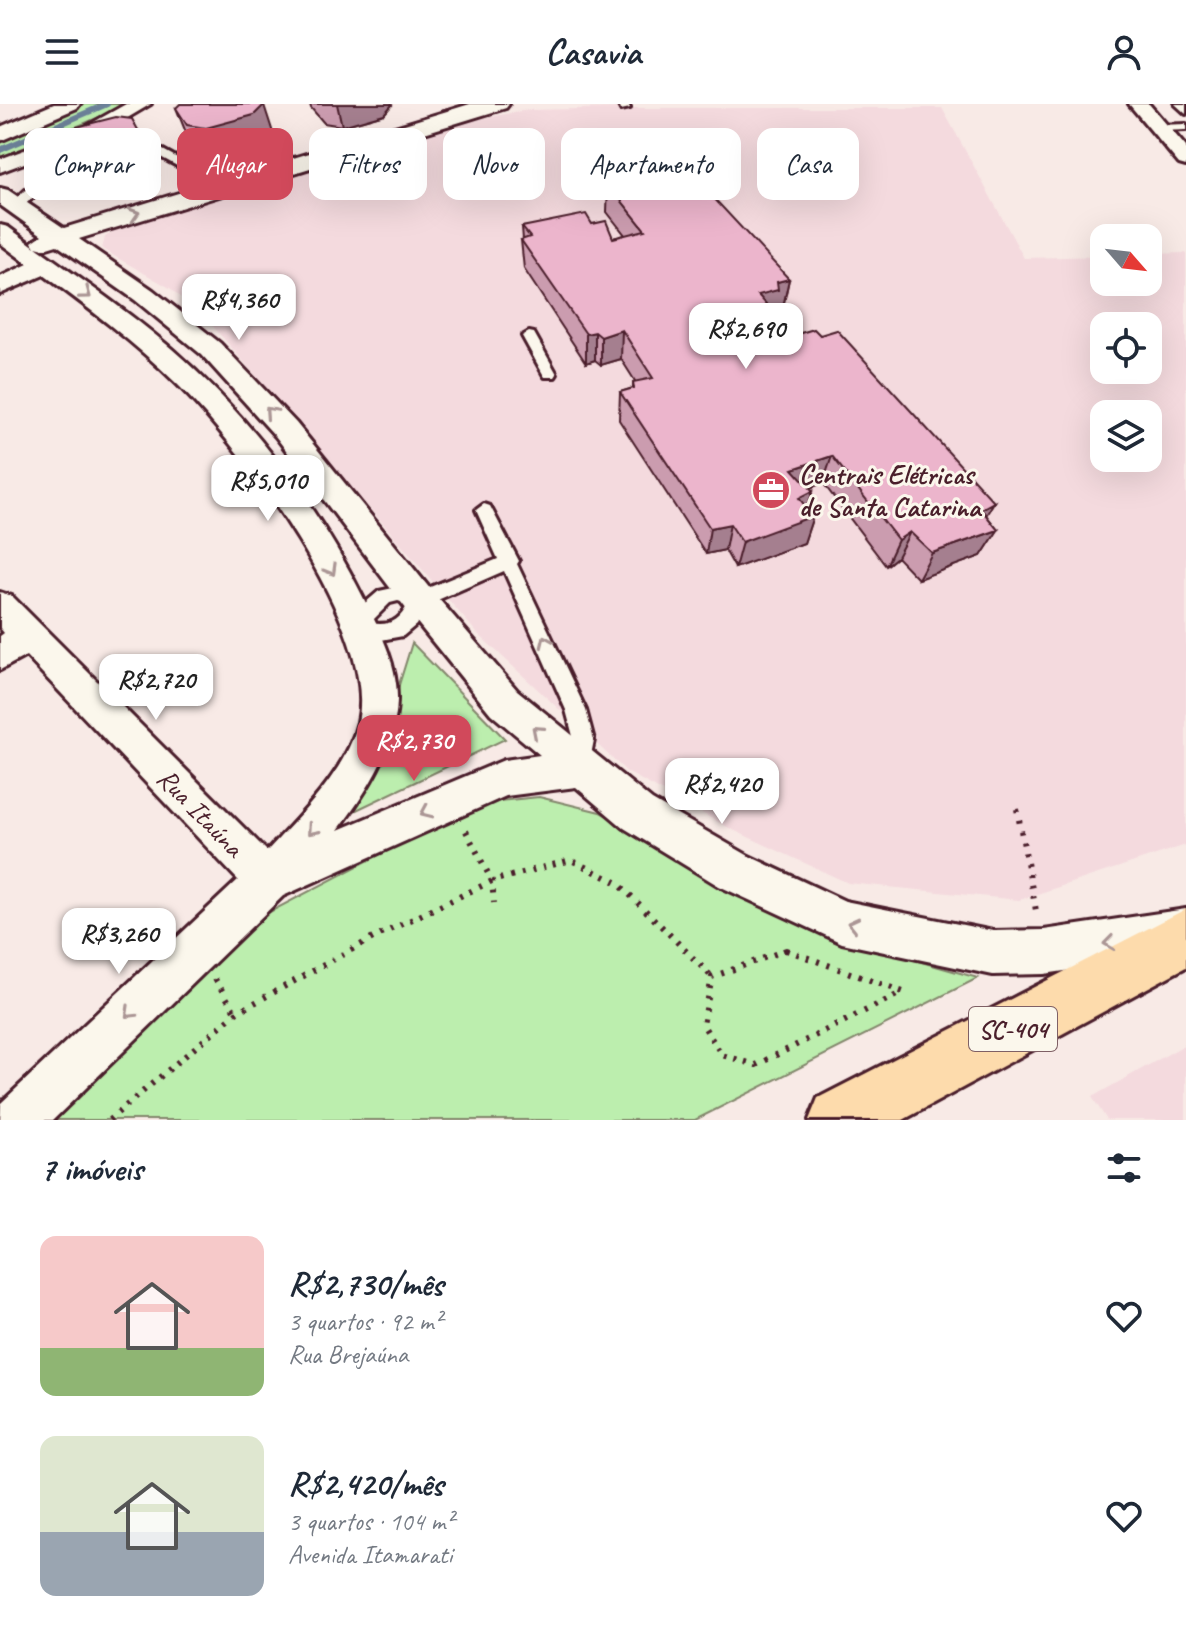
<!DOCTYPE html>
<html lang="pt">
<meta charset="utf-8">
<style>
:root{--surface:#fff;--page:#f2f2f3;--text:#1f2937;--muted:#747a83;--accent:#d1495b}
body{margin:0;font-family:Caveat,sans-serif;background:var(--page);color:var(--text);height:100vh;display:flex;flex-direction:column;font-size:30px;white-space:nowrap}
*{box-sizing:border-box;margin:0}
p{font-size:26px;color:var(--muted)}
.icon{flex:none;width:44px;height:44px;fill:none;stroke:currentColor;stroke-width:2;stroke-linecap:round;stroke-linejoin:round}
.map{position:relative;height:1016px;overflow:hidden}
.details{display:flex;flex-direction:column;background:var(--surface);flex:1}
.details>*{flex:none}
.banner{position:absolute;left:24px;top:24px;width:1138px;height:72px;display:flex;gap:16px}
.needle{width:52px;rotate:118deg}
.controls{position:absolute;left:1090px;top:120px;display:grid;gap:16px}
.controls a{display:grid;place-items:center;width:72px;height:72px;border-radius:16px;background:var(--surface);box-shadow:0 8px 32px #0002;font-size:40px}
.price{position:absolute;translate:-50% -68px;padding:0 18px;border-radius:16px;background:#fff;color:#222;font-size:26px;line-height:52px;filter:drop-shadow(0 2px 4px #0008)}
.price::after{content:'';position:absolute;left:50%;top:48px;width:24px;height:18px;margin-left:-12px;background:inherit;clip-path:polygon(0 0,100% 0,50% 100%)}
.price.on{background:var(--accent);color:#fff}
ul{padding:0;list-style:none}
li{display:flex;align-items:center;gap:24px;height:200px;padding:0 40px}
li span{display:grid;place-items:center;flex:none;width:224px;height:160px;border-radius:16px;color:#555}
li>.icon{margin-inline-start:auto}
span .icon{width:96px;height:96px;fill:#fffc;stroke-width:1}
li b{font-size:34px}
h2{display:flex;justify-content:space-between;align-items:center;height:96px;padding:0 40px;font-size:34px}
.tag{padding:0 28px;border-radius:16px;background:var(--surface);box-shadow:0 8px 32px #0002;font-size:28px;line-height:72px}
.tag.on{background:var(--accent);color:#fff}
header{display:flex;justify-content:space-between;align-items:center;height:104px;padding:0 40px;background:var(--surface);font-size:36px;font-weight:700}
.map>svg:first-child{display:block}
.built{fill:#f4dade;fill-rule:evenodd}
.green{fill:#bceeae;stroke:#83866c;stroke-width:2}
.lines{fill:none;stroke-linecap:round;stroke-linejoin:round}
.stream{stroke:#6c8199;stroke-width:6}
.lane-casing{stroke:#4a1f2b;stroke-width:6}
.street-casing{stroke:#4a1f2b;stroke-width:6}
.primary-casing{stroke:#4a1f2b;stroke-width:6}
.path{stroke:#4a1f2b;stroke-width:6;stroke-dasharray:3 8;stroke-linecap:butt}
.lane{fill:#fbf7ec;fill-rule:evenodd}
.street{fill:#fbf7ec;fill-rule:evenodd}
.primary{fill:#fddbac;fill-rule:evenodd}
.wall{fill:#cb9caf;stroke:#4a1f2b;stroke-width:2}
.shaded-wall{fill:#a57f8f;stroke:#4a1f2b;stroke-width:2}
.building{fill:#ecb5cc;stroke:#4a1f2b;stroke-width:2}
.oneway{stroke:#ab9695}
.labels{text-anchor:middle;stroke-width:6;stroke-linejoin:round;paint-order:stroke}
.shield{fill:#fbf7ec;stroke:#7f6065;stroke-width:2}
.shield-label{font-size:26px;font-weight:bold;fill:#4a1f2b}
.poi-label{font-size:28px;font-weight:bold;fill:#4a1f2b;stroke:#fbf7ec;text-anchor:start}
.street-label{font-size:28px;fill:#4a1f2b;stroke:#fbf7ec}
</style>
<header><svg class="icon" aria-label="menu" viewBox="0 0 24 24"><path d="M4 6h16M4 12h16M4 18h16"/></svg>Casavia<svg class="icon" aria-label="person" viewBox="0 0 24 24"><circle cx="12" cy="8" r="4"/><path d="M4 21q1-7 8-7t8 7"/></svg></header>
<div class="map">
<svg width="1186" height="1016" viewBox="0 0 1186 1016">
<rect width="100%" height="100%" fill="#f8eae6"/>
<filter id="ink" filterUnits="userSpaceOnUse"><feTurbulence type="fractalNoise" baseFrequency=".0125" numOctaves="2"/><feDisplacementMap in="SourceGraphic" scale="16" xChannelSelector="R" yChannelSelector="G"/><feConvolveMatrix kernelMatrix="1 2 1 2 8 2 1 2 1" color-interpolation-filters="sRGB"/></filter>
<g filter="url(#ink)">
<g class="built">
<path d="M625,4H942L1024,154L1104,152V178H1148V150L1186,149V741L1019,796L848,779L731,725L627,668L477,529L211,220L170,184L102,145L105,133L119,124L473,16L527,6ZM1104,222H1148V266H1104ZM1104,310H1148V354H1104Z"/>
<polygon points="1186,940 1186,1016 1107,1016 1092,993"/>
</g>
<g class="green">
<polygon points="81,0 124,0 109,9 0,55 0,35"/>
<polygon points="412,539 505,635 348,710 376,655"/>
<polygon points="539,693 600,708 812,827 978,874 695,1016 53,1016 260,813 478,699"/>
</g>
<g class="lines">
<polyline class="stream" points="0,46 107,0"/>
<defs>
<g id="lane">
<polygon points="618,0 628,0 630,4 621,6"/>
<polygon points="1175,0 1186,0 1186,10"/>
<polygon points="1186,20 1186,26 1159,27 1154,24 1159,21"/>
<polygon points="124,41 163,46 192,62 221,61 227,64 221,67 190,69 155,50 120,46 118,44"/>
<path d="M83,50L89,53L87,55L59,70L20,105H12V99C33,78 54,58 83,50Z"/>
<polygon points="529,228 534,229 557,270 555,273 545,273 543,270 522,232"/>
<path d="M484,400L490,402L519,457L517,460L586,606L594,636L587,671L580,674L573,671L570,664L574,636L566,606L504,467L426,501L416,521L403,532L381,536L353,529L350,524L358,505L379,487L398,483L418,488L498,455L476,406ZM398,497L408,500C399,518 389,522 370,519L390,499Z"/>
</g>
<g id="street">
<polygon points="54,0 80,0 77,4 0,37 0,23"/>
<polygon points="126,0 151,0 97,32 0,68 0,55 83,24"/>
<path d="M470,0H509L506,4L79,135L153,186L220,239L296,319L431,486L517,586L652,696L749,752L845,797L993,827L1044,826L1186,805V849L1044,870L993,871L842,839L719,782L624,724L576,683L506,692L283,792L53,1016H0L1,999L238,776L26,552L0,566V532L4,529L0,524V488L12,492L267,747C300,711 346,668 358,618C379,524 241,343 176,279C135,239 90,205 44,171L0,190V173L28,160L0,139V121L8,123L35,143L32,138L42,131L0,101V84L8,86L64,124ZM57,141L135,196L202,251L276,333L407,506L491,610L540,651L504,656L338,726C366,689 396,644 397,596C398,560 379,525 363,493C317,401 250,313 172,245C129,208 82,176 36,143L44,145Z"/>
<polygon points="1129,0 1149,0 1186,43 1186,62 1179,60"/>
</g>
<polygon id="primary" points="1186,805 1186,863 903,1016 809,1016 818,994"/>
</defs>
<use href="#lane" class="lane-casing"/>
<use href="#street" class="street-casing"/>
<use href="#primary" class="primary-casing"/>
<g class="path">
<polyline points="1017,705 1037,812"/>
<polyline points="466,727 492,777 494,799"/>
<polygon points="786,846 903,888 756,961 722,951 703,921 712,873"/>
<polyline points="215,875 236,909"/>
<polyline points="109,1016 236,909 373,834 492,777 571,756 618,779 712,873"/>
</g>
<use href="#lane" class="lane"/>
<use href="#street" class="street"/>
<use href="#primary" class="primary"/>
</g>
<g class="wall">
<polygon points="310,0 391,0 392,1 384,10 342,22 324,19 311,4"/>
<polygon points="176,4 276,38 266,49 221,61 202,58 191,41"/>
<polygon points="142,33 159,71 147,82 97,96 78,93 57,55"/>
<polygon points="666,64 789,175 783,203 774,206 773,208 794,231 986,411 998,426 981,452 918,475 897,453 886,462 823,379 810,384 813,387 807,404 813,412 804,439 735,464 725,446 706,450 619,316 620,288 633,284 633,278 635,277 621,255 601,261 595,256 586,259 524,165 521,136 523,136 522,123 592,120 613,134 625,131 607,108 608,80 614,78 614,67"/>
</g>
<g class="shaded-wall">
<polygon points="337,0 391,0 392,1 384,10 342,22"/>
<polygon points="264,1 276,38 266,49 221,61 206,24"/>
<polygon points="142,33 159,71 147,82 97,96 77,58"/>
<polygon points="789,175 783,203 774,206 772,214 758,191 777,178"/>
<polygon points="622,226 621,255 601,261 601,233"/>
<polygon points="595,228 595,256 586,259 586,230"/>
<polygon points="832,352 823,379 785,392 793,365"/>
<polygon points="813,387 804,414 813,412 804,439 735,464 742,438 799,394"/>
<polygon points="994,398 978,425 981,405"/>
<polygon points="730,420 725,446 706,450 710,424"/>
<polygon points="998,426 981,452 918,475 932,449"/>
<polygon points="910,428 897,453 886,462 898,436"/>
</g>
<g class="building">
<polygon points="180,0 264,0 264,1 254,11 206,24 187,21 176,4"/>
<polygon points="116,13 132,15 142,33 130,44 77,58 57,55 49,36 61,27"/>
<polygon points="659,56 666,64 684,62 789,175 777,178 778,186 758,191 794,231 814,225 820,231 837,226 994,398 981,405 998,426 932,449 910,428 898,436 832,352 793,365 813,387 799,394 813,412 742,438 730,420 710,424 620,288 634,284 633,278 653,274 622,226 601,233 595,228 586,230 521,136 530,133 522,123 586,110 592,120 606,117 613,134 645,126 608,80 622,76 614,67"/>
</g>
<defs><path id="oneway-chevron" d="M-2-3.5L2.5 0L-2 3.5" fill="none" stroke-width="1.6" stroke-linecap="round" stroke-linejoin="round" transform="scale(2)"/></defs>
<g class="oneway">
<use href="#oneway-chevron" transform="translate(134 110) rotate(-17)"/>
<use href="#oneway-chevron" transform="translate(86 190) rotate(37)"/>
<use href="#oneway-chevron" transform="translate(270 308) rotate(-132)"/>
<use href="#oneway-chevron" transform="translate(331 466) rotate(60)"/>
<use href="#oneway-chevron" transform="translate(546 537) rotate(-114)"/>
<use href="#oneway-chevron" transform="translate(537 627) rotate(-139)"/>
<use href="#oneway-chevron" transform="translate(426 708) rotate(156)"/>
<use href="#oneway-chevron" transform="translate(312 726) rotate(131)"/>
<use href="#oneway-chevron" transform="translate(853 820) rotate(-167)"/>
<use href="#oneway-chevron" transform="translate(1109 839) rotate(172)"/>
<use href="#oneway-chevron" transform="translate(130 909) rotate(136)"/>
</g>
</g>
<defs>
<symbol id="office-disc" viewBox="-11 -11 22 22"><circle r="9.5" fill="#d1495b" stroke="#fbf7ec"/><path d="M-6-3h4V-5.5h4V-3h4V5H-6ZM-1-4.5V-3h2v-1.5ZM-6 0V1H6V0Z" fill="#fff"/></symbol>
</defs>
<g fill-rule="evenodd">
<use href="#office-disc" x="749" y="364" width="44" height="44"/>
</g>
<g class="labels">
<rect class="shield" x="969" y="903" width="88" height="44" rx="6"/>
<g class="shield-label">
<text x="1013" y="934">SC-404</text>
</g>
<g class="poi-label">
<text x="799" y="380">Centrais Elétricas<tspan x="799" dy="32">de Santa Catarina</tspan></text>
</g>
<g class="street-label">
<text transform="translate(201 708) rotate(46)" y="10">Rua Itaúna</text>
</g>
</g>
</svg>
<div class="controls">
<a><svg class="needle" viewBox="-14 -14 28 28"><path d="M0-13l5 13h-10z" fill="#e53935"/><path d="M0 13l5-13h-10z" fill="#747a83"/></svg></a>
<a><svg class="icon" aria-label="locate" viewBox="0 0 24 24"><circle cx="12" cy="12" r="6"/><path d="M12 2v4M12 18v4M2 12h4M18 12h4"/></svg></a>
<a><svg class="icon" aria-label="layers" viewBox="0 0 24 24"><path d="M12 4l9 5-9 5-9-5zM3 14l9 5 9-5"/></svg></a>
</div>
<b class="price" style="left:239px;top:238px">R$4,360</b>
<b class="price" style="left:746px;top:267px">R$2,690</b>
<b class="price" style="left:268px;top:419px">R$5,010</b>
<b class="price" style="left:156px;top:618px">R$2,720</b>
<b class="price on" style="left:414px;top:679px">R$2,730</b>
<b class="price" style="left:722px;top:722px">R$2,420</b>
<b class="price" style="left:119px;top:872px">R$3,260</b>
<div class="banner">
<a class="tag">Comprar</a>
<a class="tag on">Alugar</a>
<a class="tag">Filtros</a>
<a class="tag">Novo</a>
<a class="tag">Apartamento</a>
<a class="tag">Casa</a>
</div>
</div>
<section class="details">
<h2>7 imóveis<svg class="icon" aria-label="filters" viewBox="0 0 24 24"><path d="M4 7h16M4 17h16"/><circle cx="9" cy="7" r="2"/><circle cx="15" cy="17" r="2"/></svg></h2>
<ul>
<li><span style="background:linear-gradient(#f6c9c9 70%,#8fb573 0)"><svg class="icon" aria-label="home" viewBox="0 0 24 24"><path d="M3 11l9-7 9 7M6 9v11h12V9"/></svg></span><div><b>R$2,730/mês</b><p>3 quartos · 92 m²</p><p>Rua Brejaúna</p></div><svg class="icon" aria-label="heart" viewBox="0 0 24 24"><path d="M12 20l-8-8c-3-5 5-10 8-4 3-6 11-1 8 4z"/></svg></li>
<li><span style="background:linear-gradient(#dfe7d0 60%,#9aa5b1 0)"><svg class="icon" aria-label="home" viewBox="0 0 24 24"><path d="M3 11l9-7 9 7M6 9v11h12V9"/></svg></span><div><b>R$2,420/mês</b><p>3 quartos · 104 m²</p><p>Avenida Itamarati</p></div><svg class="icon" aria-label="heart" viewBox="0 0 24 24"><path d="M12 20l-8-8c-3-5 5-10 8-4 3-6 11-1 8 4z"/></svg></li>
</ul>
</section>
